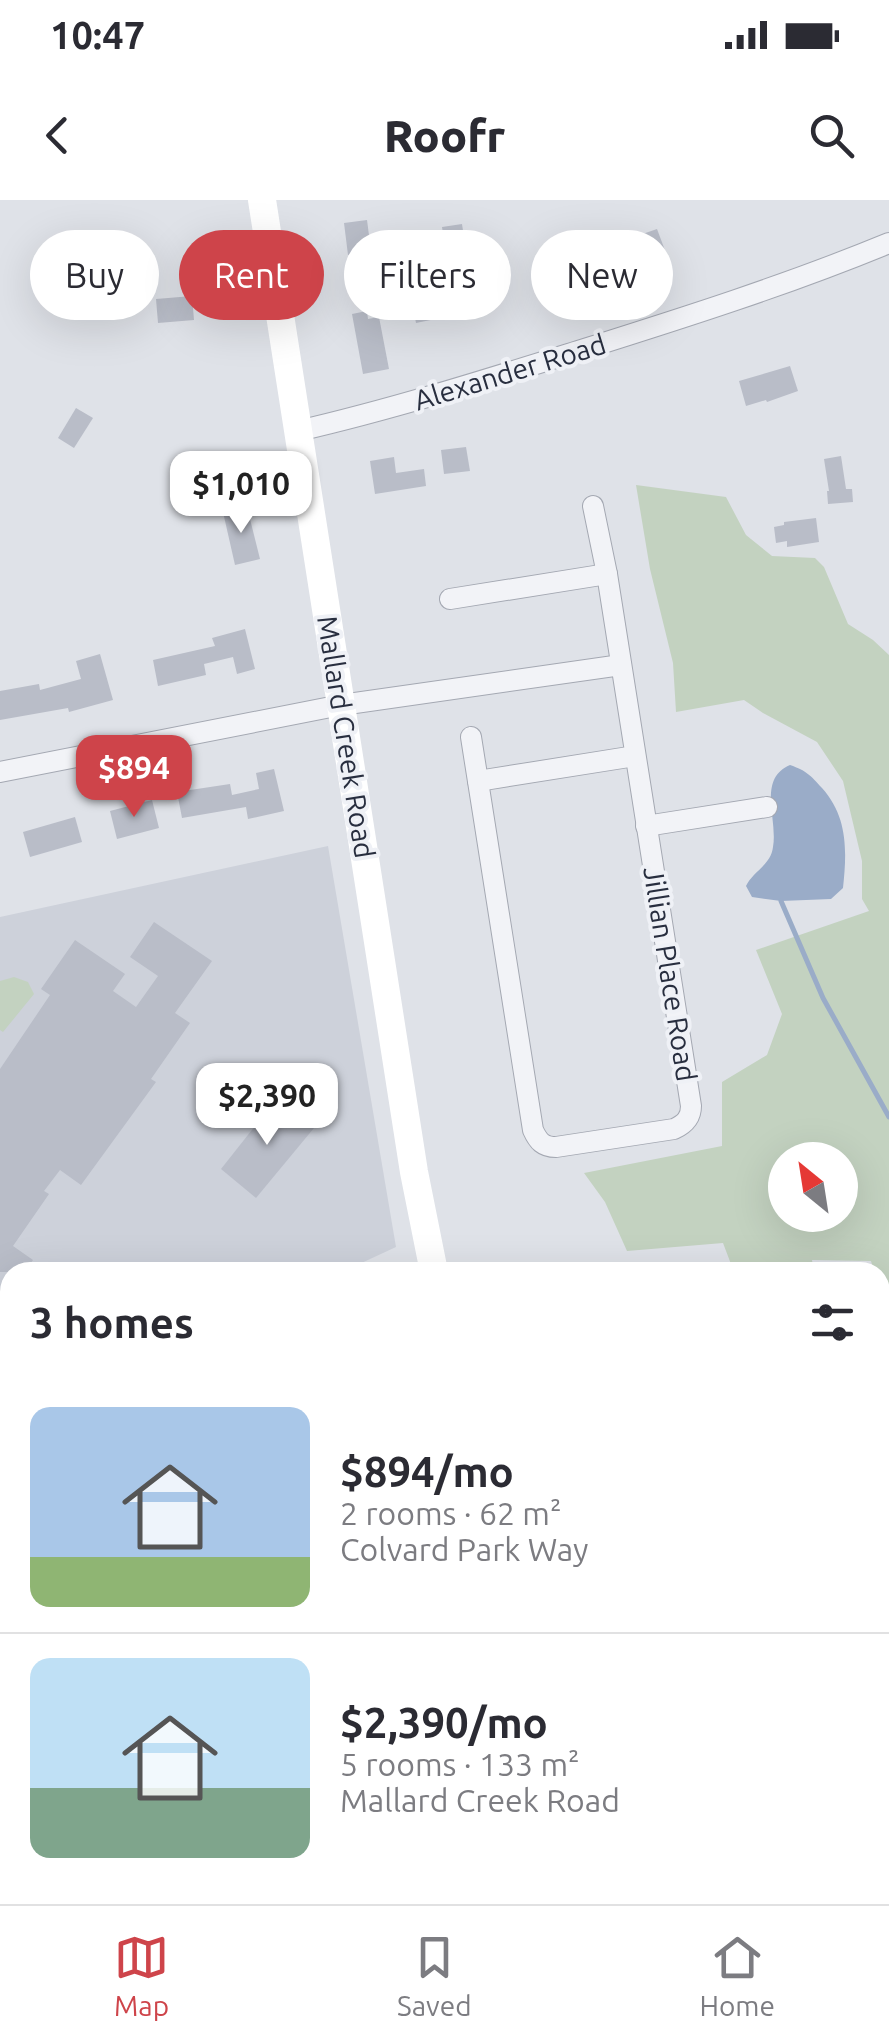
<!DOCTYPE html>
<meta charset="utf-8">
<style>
:root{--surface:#fff;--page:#f7f7f7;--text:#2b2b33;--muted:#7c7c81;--line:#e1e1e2;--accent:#ce444a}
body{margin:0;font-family:Ubuntu,sans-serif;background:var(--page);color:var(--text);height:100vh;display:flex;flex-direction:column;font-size:38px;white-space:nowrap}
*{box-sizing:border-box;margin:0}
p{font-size:32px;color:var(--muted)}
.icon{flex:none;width:55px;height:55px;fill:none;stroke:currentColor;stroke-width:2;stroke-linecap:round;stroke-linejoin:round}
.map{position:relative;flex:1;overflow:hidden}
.details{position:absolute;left:0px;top:1062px;width:890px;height:642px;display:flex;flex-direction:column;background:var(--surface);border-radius:30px 30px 0 0;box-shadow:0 10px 40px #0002}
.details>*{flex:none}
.top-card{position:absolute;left:30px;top:30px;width:830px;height:90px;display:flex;gap:20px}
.needle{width:65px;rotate:330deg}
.controls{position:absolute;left:768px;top:942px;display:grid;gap:20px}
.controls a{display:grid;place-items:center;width:90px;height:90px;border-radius:50%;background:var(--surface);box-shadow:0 10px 40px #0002;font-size:50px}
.price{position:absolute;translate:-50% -85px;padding:0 22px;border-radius:20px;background:#fff;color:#222;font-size:32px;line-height:65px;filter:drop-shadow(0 2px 5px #0008)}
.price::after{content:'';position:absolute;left:50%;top:60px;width:30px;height:22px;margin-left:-15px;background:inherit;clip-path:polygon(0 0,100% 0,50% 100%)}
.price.on{background:var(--accent);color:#fff}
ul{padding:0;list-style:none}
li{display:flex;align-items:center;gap:30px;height:250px;padding:0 30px}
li+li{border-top:2px solid var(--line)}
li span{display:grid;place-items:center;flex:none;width:280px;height:200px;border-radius:20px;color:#555}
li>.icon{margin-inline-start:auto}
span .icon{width:120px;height:120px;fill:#fffc;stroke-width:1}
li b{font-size:42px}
h2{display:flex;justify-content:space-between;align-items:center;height:120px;padding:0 30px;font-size:42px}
.pill{padding:0 35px;border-radius:45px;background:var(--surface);box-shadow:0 10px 40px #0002;font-size:35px;line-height:90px}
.pill.on{background:var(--accent);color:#fff}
.status{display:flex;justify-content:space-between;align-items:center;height:70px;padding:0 50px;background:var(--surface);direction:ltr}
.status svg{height:28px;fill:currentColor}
header{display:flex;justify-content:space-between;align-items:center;height:130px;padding:0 30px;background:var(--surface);font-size:45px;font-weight:800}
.dock{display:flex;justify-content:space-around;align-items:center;height:140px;border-top:2px solid var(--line);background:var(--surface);font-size:28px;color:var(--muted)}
.dock a{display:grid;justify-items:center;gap:5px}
.dock .on{color:var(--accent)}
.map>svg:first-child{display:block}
.built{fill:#cdd1da}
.green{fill:#c3d2c0;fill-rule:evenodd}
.water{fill:#9aacc8}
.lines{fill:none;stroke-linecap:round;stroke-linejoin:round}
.stream{stroke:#9aacc8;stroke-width:5}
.building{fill:#b9bdc8}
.minor-casing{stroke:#a4a8b2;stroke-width:22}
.minor{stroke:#f2f3f7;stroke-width:20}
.secondary{stroke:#fff;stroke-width:28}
.labels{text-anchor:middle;stroke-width:8;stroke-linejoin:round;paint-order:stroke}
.street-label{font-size:28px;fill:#282e3f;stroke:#eff1f6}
</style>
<div class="status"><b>10:47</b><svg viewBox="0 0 49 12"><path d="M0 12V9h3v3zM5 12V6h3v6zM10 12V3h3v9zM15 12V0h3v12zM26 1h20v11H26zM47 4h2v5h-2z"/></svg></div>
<header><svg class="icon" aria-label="back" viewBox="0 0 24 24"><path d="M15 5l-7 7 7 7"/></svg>Roofr<svg class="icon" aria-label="search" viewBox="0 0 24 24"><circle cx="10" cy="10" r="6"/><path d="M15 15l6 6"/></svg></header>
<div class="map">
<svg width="889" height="1704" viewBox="0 0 889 1704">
<rect width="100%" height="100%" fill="#dfe2e8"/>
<g class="built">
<polygon points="328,646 396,1047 342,1072 10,1072 10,1230 0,1234 0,717"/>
<polygon points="10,1486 10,1599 0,1604 0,1491"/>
</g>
<g class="green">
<path d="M636,285L726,297L746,335L772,356L815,358L824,367L848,424L873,440L889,455V1130L880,1095V1072H874L871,1061L812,1060L814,1072H734L723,1043L627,1051L605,1002L584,973L722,946V882L767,855L782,814L756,750L869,711L862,699V661L843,581L817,542L763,513L744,500L676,512L673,463L650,369ZM840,960V1015H785V960Z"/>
<polygon points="14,777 28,782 34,794 3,832 0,830 0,781"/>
<polygon points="10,1230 10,1486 0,1491 0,1234"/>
</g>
<path class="water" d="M790,565C807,571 810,575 822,588C848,617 847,651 843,688L831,699L781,701L752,697L746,686C753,671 771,665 773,647C778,619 757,579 790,565Z"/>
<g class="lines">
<polyline class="stream" points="781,701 823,798 889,917"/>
</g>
<g class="building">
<polygon points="367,20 370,43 384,41 386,59 353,65 351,54 348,55 344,23"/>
<polygon points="462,24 466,50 446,53 442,27"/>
<polygon points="657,29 666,53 641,61 644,68 613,79 602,48"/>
<polygon points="447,95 450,116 416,123 412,101"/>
<polygon points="192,96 194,120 158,123 156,99"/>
<polygon points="367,111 368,119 379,117 389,169 363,174 352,114"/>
<polygon points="790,166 798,191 767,202 766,200 746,206 739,181"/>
<polygon points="76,208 93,218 74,248 58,238"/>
<polygon points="466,247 470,271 444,274 441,250"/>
<polygon points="841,256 846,289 852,289 853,302 828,304 827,291 829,291 824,259"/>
<polygon points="394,257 396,273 424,269 426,286 375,294 370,261"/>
<polygon points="247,307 260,359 235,365 223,312"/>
<polygon points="816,318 819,342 787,347 787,341 776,343 774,327 784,325 784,322"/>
<polygon points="245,429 255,469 237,474 233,457 204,464 206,475 158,486 153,460 215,446 212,438"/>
<polygon points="100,454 113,500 69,512 68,508 0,520 0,491 39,484 40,490 81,479 76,461"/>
<polygon points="274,569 284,611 248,619 246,607 182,618 177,592 230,584 232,595 259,589 256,573"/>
<polygon points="152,600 159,628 117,639 110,611"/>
<polygon points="75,617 82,642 30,657 23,632"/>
<polygon points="154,722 212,761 175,813 190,823 151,879 156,882 81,985 60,970 44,991 49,994 13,1046 33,1060 24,1072 0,1072 0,869 50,795 41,789 75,740 125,774 113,791 136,807 158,776 130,757"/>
<polygon points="278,897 314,928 256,998 221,969"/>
</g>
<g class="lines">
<defs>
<g id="minor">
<path d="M298,231C393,209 485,180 578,151C683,118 787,85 889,43"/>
<polyline points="450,399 607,374"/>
<path d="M471,537L533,930C538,941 543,947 556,947L674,929C685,924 691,918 691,906L607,374L593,306"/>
<polyline points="0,572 341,505 621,465"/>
<polyline points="478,581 635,556"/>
<polyline points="646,626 767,607"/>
<polyline points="123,1702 134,1704"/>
<polyline points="256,1704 259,1695"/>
</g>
</defs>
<use href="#minor" class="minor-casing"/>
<use href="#minor" class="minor"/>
<g class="secondary">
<polyline points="262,0 414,972 434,1072"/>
<polyline points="765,1695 774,1704"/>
</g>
</g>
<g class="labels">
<g class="street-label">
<text transform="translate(510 172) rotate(-17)" y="10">Alexander Road</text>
<text transform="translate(346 537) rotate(81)" y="10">Mallard Creek Road</text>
<text transform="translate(670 774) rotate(81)" y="10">Jillian Place Road</text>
</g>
</g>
</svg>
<div class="controls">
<a><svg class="needle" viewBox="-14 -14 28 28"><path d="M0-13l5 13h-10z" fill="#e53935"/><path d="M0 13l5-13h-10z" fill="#7c7c81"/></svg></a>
</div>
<b class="price" style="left:241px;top:336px">$1,010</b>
<b class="price on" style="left:134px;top:620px">$894</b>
<b class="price" style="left:267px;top:948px">$2,390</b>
<div class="top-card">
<a class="pill">Buy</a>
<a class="pill on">Rent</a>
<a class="pill">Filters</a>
<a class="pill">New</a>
</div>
<section class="details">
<h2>3 homes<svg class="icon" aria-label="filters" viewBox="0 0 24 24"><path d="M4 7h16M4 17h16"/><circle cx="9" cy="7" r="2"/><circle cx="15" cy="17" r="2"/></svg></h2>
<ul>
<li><span style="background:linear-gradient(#a9c7e8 75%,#8fb573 0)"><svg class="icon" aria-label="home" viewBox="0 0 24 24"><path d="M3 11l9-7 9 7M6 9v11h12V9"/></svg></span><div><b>$894/mo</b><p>2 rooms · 62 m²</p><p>Colvard Park Way</p></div></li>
<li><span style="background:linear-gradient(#bfe0f5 65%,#7fa58c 0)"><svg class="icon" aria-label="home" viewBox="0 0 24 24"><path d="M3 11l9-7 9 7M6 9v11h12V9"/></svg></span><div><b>$2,390/mo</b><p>5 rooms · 133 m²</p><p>Mallard Creek Road</p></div></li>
</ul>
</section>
</div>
<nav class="dock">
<a class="on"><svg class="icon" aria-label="map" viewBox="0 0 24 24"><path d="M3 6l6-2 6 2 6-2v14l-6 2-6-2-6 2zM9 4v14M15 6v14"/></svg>Map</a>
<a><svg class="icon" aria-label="saved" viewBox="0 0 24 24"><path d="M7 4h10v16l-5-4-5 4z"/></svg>Saved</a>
<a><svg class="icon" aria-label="home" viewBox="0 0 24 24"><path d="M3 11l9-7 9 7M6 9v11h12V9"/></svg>Home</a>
</nav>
